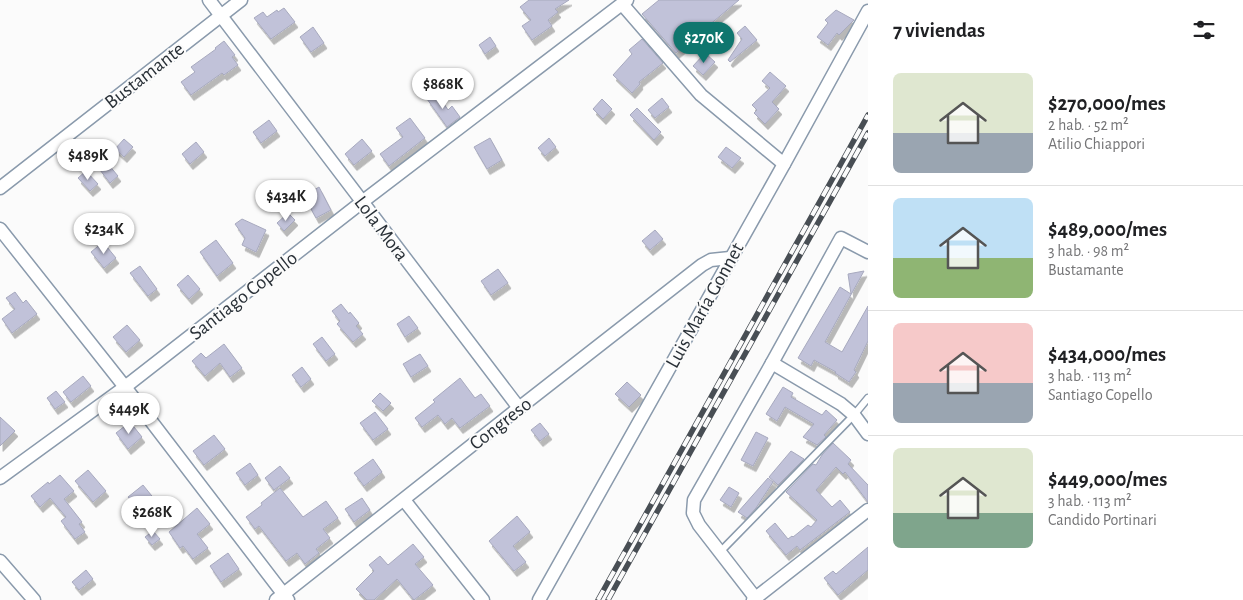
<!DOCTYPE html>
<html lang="es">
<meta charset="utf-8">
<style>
:root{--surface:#fff;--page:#f6f6f6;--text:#202124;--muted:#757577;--line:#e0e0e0;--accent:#0f766e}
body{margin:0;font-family:"Alegreya Sans",sans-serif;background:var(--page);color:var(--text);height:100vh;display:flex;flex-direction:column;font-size:19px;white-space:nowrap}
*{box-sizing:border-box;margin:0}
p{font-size:16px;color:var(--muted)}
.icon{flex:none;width:28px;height:28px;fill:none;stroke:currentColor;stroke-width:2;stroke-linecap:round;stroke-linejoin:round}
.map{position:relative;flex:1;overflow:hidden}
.panel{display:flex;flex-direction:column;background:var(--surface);width:375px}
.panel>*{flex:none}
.price{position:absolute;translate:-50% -42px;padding:0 11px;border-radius:18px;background:#fff;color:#222;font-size:16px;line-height:32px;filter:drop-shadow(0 1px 2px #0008)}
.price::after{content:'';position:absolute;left:50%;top:30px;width:15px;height:11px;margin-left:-8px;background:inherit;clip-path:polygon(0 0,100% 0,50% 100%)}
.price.current{background:var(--accent);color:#fff}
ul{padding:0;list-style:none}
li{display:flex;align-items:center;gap:15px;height:125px;padding:0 25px}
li+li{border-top:1px solid var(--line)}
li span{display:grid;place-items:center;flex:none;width:140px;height:100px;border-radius:8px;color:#555}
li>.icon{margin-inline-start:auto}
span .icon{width:60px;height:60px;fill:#fffc;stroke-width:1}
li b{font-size:21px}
h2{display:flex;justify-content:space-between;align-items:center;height:60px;padding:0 25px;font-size:21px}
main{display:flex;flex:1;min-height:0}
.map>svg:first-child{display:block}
.building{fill:#c1c2d9;stroke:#a7a9be;filter:url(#shadow)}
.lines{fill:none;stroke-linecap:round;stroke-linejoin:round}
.lane-casing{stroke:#8a9aac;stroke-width:9}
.street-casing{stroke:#8a9aac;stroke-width:15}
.lane{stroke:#fff;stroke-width:6}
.street{stroke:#fff;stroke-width:12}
.rail-casing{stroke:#484e54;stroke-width:5.5}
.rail{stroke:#fbfbfb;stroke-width:4;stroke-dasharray:11;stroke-linecap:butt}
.labels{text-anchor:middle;stroke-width:4;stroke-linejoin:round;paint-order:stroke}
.street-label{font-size:20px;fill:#293037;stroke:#fbfbfb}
</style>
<main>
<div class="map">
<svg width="868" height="600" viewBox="0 0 868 600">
<defs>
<filter id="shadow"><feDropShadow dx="3" dy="5.5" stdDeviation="0" flood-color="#0004"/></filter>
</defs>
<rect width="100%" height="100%" fill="#fbfbfb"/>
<g class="building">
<polygon points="529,0 569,0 555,9 558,12 548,20 552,26 532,40 522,26 531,20 520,7"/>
<polygon points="659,0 739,0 676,53 642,14"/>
<polygon points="284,8 295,22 271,39 254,18 263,12 267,17 277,10 278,12"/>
<polygon points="836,10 854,20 839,35 837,33 828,45 817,37 828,23 825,20"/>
<polygon points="745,26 757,40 730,62 728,60 742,39 737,33"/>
<polygon points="313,27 324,43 311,52 300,37"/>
<polygon points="490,37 496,46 485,54 479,45"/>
<polygon points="642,39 663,63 639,82 640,84 632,93 613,75 632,54 629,50"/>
<polygon points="224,41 235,55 232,57 238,65 224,75 222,73 191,95 181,82 195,72 191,67 216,49 215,48"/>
<polygon points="705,53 715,62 703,75 693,66"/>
<polygon points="770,72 786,86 772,102 779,109 765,124 754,113 757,110 752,105 770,88 762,81"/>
<polygon points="437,93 448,110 452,106 460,117 447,127 427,99"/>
<polygon points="662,98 669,107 655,118 648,110"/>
<polygon points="602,99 612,109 603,119 593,109"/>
<polygon points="637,108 661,132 654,140 630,115"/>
<polygon points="410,118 425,138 389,166 380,154 403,137 396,128"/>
<polygon points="269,120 277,131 261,143 253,132"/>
<polygon points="490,138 502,160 487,169 474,147"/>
<polygon points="549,138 556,147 545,156 538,148"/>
<polygon points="124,139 133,147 124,157 115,149"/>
<polygon points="362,139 372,151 354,165 345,154"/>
<polygon points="196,142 204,152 190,164 182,154"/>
<polygon points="726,147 741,158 732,168 718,157"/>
<polygon points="108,164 118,176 110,183 100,170"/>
<polygon points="86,171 98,184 90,191 78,178"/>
<polygon points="319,187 331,210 316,218 304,196"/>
<polygon points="288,213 295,220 284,231 277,223"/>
<polygon points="242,219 266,230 256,252 242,245 245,238 235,224"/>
<polygon points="655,230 663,239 650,250 642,241"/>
<polygon points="216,240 233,263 217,276 200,252"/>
<polygon points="103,242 116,258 104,268 91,252"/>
<polygon points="140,266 157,289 148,296 130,273"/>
<polygon points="498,269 508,283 491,295 481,281"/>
<polygon points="864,271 825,342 842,352 868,306 868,341 854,370 856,372 849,382 835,373 836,372 814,360 811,366 798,358 840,287 851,294 848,274"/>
<polygon points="188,275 200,289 189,299 177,285"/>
<polygon points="15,292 23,303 26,300 37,314 12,333 2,319 15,309 6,298"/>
<polygon points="341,304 349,314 350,312 359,323 356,326 363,334 353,342 337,324 340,321 332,311"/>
<polygon points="409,316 418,328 405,337 397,324"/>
<polygon points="127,325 140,340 126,352 113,337"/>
<polygon points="322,337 335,354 326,361 313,344"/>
<polygon points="224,344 242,368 230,377 220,363 205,376 192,361 201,353 206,358"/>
<polygon points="420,354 428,366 411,377 403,364"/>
<polygon points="302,367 311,379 301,387 292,375"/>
<polygon points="83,376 91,386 71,402 63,392"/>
<polygon points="460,378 475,398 481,394 490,406 460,428 452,418 445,424 438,415 422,427 415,418 435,402 433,400"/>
<polygon points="627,382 641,395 629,407 615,394"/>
<polygon points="783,387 793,393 791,397 822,415 826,410 837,420 824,435 826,437 817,445 803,437 814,424 785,407 777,421 766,414"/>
<polygon points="56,391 65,402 55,409 47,398"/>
<polygon points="380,393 391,403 383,411 372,401"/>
<polygon points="375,412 388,429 373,440 360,423"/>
<polygon points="0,417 15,431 0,446"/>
<polygon points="130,422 142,437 128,449 116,433"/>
<polygon points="540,423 549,434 540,441 531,430"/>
<polygon points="756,432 768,438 753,466 741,460"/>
<polygon points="214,435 225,449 204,465 193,451"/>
<polygon points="833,443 851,460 848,464 868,485 868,502 845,472 843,474 836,467 816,490 832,507 840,500 850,512 800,550 797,546 786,555 766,531 775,523 788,539 792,536 793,537 808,525 811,527 817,520 786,492 813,464 816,465 822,455"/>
<polygon points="791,451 804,459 778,485 769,477"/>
<polygon points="373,459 382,472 364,486 354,473"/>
<polygon points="250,463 258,475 245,485 236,473"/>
<polygon points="280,466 290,478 274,490 265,478"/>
<polygon points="88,470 106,491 93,502 75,481"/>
<polygon points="60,475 74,491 64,499 82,522 79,524 85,532 75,539 61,521 66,517 50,498 40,507 31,496 48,482 49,484"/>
<polygon points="768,478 773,482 756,508 747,518 738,512"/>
<polygon points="143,485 156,501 142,513 128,497"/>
<polygon points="729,487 739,493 731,507 720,500"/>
<polygon points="280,488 303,517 326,501 338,518 323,529 330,538 316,549 319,553 305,564 297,553 286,561 259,526 255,529 246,517 262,505 261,503"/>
<polygon points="362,498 370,510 354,522 345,509"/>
<polygon points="197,508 210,524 197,534 208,548 193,559 183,546 180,548 169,532"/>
<polygon points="517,516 530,532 513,546 526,562 514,571 489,541"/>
<polygon points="153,531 160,539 152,545 145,537"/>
<polygon points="413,544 424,557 415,564 433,585 414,600 397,579 374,600 367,600 356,589 374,571 369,565 380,556 388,565"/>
<polygon points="868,547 868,570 838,595 824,578 833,571 836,574"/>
<polygon points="228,553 239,569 221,582 210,566"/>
<polygon points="86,570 93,579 79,590 72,582"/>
</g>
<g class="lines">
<defs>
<polyline id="lane" points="720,552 854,415 868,398"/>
<g id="street">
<polyline points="209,0 519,408"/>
<polyline points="622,4 701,95 784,164"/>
<polyline points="0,188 241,0"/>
<polyline points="0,229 125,387 288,600"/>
<polyline points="772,363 841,404 854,415 868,434"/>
<polyline points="0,478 125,387 362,202 627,0"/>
<polyline points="404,500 483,600"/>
<polyline points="0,561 34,600"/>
<polyline points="276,600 519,408 702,265 711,260 730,258"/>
<polyline points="539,600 784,164 868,11"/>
<polyline points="753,600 868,510"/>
<polyline points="757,600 699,525 693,513 694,500 772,363 841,238 868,252"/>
</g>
</defs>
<use href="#lane" class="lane-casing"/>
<use href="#street" class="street-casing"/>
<use href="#lane" class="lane"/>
<use href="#street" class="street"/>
<defs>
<g id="rail">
<polyline points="598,600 868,115"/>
<polyline points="608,600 868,133"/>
</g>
</defs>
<use href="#rail" class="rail-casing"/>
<use href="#rail" class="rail"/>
</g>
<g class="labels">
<g class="street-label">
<text transform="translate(144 75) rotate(-38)" y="7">Bustamante</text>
<text transform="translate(382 228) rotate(53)" y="7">Lola Mora</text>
<text transform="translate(243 295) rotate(-38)" y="7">Santiago Copello</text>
<text transform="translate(704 305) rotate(-61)" y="7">Luis María Gonnet</text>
<text transform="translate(500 423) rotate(-38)" y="7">Congreso</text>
</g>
</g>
</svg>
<b class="price current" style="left:704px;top:64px">$270K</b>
<b class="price" style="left:443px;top:110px">$868K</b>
<b class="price" style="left:88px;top:181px">$489K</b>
<b class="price" style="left:286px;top:222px">$434K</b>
<b class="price" style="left:104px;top:255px">$234K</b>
<b class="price" style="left:129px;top:435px">$449K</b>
<b class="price" style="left:152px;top:538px">$268K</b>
</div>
<section class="panel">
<h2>7 viviendas<svg class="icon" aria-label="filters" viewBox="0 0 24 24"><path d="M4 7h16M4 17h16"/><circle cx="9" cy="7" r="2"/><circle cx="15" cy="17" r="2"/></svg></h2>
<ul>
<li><span style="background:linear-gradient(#dfe7d0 60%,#9aa5b1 0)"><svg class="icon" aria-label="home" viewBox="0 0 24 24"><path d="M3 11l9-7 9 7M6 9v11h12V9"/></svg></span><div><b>$270,000/mes</b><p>2 hab. · 52 m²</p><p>Atilio Chiappori</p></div></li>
<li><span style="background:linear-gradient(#bfe0f5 60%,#8fb573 0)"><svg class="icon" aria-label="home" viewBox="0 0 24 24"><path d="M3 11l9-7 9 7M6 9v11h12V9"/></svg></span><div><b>$489,000/mes</b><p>3 hab. · 98 m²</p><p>Bustamante</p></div></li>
<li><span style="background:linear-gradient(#f6c9c9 60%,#9aa5b1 0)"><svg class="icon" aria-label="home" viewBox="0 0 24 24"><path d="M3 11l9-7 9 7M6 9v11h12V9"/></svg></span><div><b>$434,000/mes</b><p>3 hab. · 113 m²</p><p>Santiago Copello</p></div></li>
<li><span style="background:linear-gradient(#dfe7d0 65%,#7fa58c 0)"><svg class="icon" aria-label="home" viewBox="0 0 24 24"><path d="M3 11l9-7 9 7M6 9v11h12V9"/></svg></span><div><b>$449,000/mes</b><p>3 hab. · 113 m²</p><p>Candido Portinari</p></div></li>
</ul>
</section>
</main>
